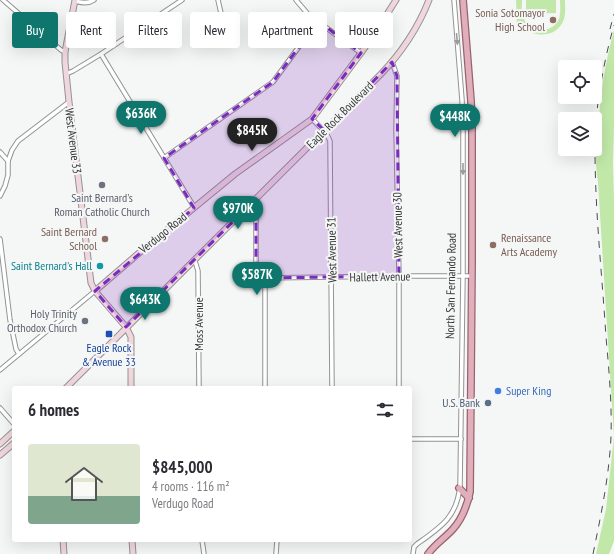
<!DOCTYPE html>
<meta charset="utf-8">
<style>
:root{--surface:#fff;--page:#f7f7f7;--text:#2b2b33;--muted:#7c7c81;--line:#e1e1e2;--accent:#0f766e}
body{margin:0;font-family:"PT Sans Narrow",sans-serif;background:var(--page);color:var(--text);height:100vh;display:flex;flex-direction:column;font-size:15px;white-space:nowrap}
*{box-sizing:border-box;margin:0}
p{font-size:13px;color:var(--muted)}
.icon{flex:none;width:22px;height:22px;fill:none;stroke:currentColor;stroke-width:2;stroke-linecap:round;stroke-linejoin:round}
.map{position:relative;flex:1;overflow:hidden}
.drawer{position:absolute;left:12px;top:386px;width:400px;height:156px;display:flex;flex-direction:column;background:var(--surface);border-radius:4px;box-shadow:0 4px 16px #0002}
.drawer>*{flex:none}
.banner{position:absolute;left:12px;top:12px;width:400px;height:36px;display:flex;gap:8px}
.tools{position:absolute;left:558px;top:60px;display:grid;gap:8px}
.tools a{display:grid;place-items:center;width:44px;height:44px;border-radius:4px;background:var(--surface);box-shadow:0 4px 16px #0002;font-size:20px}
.price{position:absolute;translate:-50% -34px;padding:0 9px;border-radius:14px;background:var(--accent);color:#fff;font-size:13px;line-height:26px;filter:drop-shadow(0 1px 2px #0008)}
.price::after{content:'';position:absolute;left:50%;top:24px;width:12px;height:9px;margin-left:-6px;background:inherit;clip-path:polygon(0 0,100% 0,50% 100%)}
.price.active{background:#222;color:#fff}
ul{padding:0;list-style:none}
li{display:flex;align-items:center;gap:12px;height:100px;padding:0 16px}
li+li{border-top:1px solid var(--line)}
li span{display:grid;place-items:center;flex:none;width:112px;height:80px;border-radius:4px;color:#555}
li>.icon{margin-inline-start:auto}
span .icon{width:48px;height:48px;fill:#fffc;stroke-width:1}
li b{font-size:17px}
h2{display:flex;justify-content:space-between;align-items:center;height:48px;padding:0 16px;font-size:17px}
.pill{padding:0 14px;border-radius:4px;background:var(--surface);box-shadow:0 4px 16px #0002;font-size:14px;line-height:36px}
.pill.active{background:var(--accent);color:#fff}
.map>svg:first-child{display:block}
.green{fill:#c2e8a9}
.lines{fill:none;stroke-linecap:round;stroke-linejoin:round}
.street-casing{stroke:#939394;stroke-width:5.5}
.secondary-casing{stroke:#939394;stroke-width:7}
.primary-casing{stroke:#98636f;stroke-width:8}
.street{stroke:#fff;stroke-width:3.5}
.secondary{stroke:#f0d7dd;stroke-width:5}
.primary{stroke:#e1afbb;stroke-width:5.5}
.rail{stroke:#4b4c4c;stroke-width:1;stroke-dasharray:7 7;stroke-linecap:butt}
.oneway{fill:#9a9b9b}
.marked{fill:#7b2cbf;fill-opacity:0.2;stroke:#7b2cbf;stroke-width:3;stroke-dasharray:8 5;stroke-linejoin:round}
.education-dot{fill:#8d6e63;stroke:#f5f6f6;stroke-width:1.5}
.worship-dot{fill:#6b7280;stroke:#f5f6f6;stroke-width:1.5}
.culture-dot{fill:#0f9aa8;stroke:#f5f6f6;stroke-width:1.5}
.transit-dot{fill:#1a4fb4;stroke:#f5f6f6;stroke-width:1.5}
.shop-dot{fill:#3f7fe0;stroke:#f5f6f6;stroke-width:1.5}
.service-dot{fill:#5c6f8a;stroke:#f5f6f6;stroke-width:1.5}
.labels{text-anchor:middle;stroke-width:4;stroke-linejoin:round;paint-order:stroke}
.education-label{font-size:12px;fill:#785e54;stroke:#f5f6f6;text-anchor:end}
.street-label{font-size:12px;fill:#363737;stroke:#f5f6f6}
.worship-label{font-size:12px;fill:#5b616d;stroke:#f5f6f6}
.culture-label{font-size:12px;fill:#0d838f;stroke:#f5f6f6;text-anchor:end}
.transit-label{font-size:12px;fill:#164399;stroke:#f5f6f6}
.shop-label{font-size:12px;fill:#366cbe;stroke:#f5f6f6;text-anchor:start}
.service-label{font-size:12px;fill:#4e5e75;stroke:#f5f6f6;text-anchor:end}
</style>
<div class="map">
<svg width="614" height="554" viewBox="0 0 614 554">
<rect width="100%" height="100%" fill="#f5f6f6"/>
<g class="green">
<path d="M516,0H522C522,6 521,13 524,19C530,33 552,34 559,19C561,13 560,6 560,0H565C565,6 566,13 564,19C558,37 536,39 523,27V29H517Z"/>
<polygon points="526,0 556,0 556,13 526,14"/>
<path d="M614,30V126L613,163L614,200V541L609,554H596L606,509L614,437L598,182C595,165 596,147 598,130C600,96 605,63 614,30Z"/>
</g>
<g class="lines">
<defs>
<g id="street">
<polyline points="3,0 61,50 65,52"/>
<polyline points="218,0 223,22"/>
<polyline points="296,0 307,13 313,18 361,53"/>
<path d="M75,1C82,3 88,4 94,0"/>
<polyline points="101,54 194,207"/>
<polyline points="392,62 397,76 396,129 399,276 399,388"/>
<polyline points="66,74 73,71 101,54 182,0"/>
<path d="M312,119C319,126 327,132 330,141L332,388"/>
<polyline points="0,152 8,161 8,175 5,186 0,196"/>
<polyline points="164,158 273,82 318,21"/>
<polyline points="8,161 12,150 18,141 69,102"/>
<polyline points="252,203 256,215 256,268 259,274 263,278 265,289 265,388"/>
<polyline points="0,239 10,320 16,349 19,354"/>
<polyline points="195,261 198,271 199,388"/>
<polyline points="263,278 399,276 472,276"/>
<polyline points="0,370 95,291"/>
<polyline points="0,408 14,424"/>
<polyline points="410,439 461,439"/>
<polyline points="202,540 204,554"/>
<polyline points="276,554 277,540"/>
<path d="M413,554L414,547L417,544C441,527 457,517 460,486L463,276V129L462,100L454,0"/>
</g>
<g id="secondary">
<polyline points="75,0 65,52 65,62 69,102 91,283 95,291 126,327 131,337 131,388"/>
<polyline points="95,291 139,253 235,174 312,119 361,53 377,30 396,0"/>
<path d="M66,388L381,74C402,52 418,28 429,0"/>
<polyline points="0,444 14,431"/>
<polyline points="0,455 14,443"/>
<polyline points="63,540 64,554"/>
<polyline points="132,540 133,554"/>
</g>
<g id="primary">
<polyline points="459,488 469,498"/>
<path d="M428,554C435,544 445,538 453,529C462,519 467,506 470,492L472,261V128L471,101L463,0"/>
</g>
</defs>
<use href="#street" class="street-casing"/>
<use href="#secondary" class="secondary-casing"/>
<use href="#primary" class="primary-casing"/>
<use href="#street" class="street"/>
<use href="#secondary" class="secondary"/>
<use href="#primary" class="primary"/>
<g class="rail">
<polyline points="610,29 614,14"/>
<path d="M595,136C597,98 604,61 614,25"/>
<path d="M593,554C601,515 609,477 611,437C612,404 609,370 606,337C602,274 595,212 595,149"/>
</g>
</g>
<defs><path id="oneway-solid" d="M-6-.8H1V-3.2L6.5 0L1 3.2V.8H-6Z"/></defs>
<g class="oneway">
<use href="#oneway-solid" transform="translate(457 39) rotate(85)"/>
<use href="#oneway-solid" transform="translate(463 169) rotate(90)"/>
</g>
<path class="marked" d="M318,21L361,53L312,119L325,131L392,62L397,76L399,276L263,278L256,268V199L126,327L95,291L194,208L164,158L273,82Z"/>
<g class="education-dot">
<circle cx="553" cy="20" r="4"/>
<circle cx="105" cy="239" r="4"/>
<circle cx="493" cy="245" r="4"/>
</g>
<g class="worship-dot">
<circle cx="102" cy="185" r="4"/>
<circle cx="85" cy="321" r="4"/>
</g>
<circle class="culture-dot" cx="100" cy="266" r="4"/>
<rect class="transit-dot" x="105" y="330" width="8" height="8" rx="2"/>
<circle class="shop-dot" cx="498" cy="391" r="4"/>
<circle class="service-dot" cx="488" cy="403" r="4"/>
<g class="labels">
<g class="education-label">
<text x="545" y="17">Sonia Sotomayor<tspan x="545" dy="14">High School</tspan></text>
<text x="97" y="236">Saint Bernard<tspan x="97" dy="14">School</tspan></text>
<text x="501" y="242" text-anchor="start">Renaissance<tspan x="501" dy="14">Arts Academy</tspan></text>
</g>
<g class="street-label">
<text transform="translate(340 115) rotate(-45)" y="4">Eagle Rock Boulevard</text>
<text transform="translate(73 141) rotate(83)" y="4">West Avenue 33</text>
<text transform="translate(398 225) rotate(-91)" y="4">West Avenue 30</text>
<text transform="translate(163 233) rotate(-39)" y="4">Verdugo Road</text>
<text transform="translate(332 250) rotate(-91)" y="4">West Avenue 31</text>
<text transform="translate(380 277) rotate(-1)" y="4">Hallett Avenue</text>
<text transform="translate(451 286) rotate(-89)" y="4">North San Fernando Road</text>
<text transform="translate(199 324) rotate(-90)" y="4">Moss Avenue</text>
</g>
<g class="worship-label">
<text x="102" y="202">Saint Bernard's<tspan x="102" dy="14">Roman Catholic Church</tspan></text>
<text x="77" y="318" text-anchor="end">Holy Trinity<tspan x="77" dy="14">Orthodox Church</tspan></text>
</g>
<g class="culture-label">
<text x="92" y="270">Saint Bernard's Hall</text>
</g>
<g class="transit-label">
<text x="109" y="352">Eagle Rock<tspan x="109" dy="14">&amp; Avenue 33</tspan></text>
</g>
<g class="shop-label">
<text x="506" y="395">Super King</text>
</g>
<g class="service-label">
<text x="480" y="407">U.S. Bank</text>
</g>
</g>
</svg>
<div class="tools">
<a><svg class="icon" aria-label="locate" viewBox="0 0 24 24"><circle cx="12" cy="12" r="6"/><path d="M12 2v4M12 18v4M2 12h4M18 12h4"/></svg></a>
<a><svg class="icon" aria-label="layers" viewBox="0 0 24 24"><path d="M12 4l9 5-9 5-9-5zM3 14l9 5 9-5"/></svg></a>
</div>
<b class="price" style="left:141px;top:135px">$636K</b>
<b class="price" style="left:455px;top:138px">$448K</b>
<b class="price active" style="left:252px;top:152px">$845K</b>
<b class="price" style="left:238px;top:230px">$970K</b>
<b class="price" style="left:257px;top:296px">$587K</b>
<b class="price" style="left:145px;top:321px">$643K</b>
<div class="banner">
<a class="pill active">Buy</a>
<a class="pill">Rent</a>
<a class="pill">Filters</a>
<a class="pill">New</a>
<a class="pill">Apartment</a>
<a class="pill">House</a>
</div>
<section class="drawer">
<h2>6 homes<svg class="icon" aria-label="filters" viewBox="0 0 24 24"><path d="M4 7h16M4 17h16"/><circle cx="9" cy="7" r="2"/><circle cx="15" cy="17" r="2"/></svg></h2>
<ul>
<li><span style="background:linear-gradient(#dfe7d0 65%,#7fa58c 0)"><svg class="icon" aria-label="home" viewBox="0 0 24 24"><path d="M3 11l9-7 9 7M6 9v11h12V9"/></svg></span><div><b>$845,000</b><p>4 rooms · 116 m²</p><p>Verdugo Road</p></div></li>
</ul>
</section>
</div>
